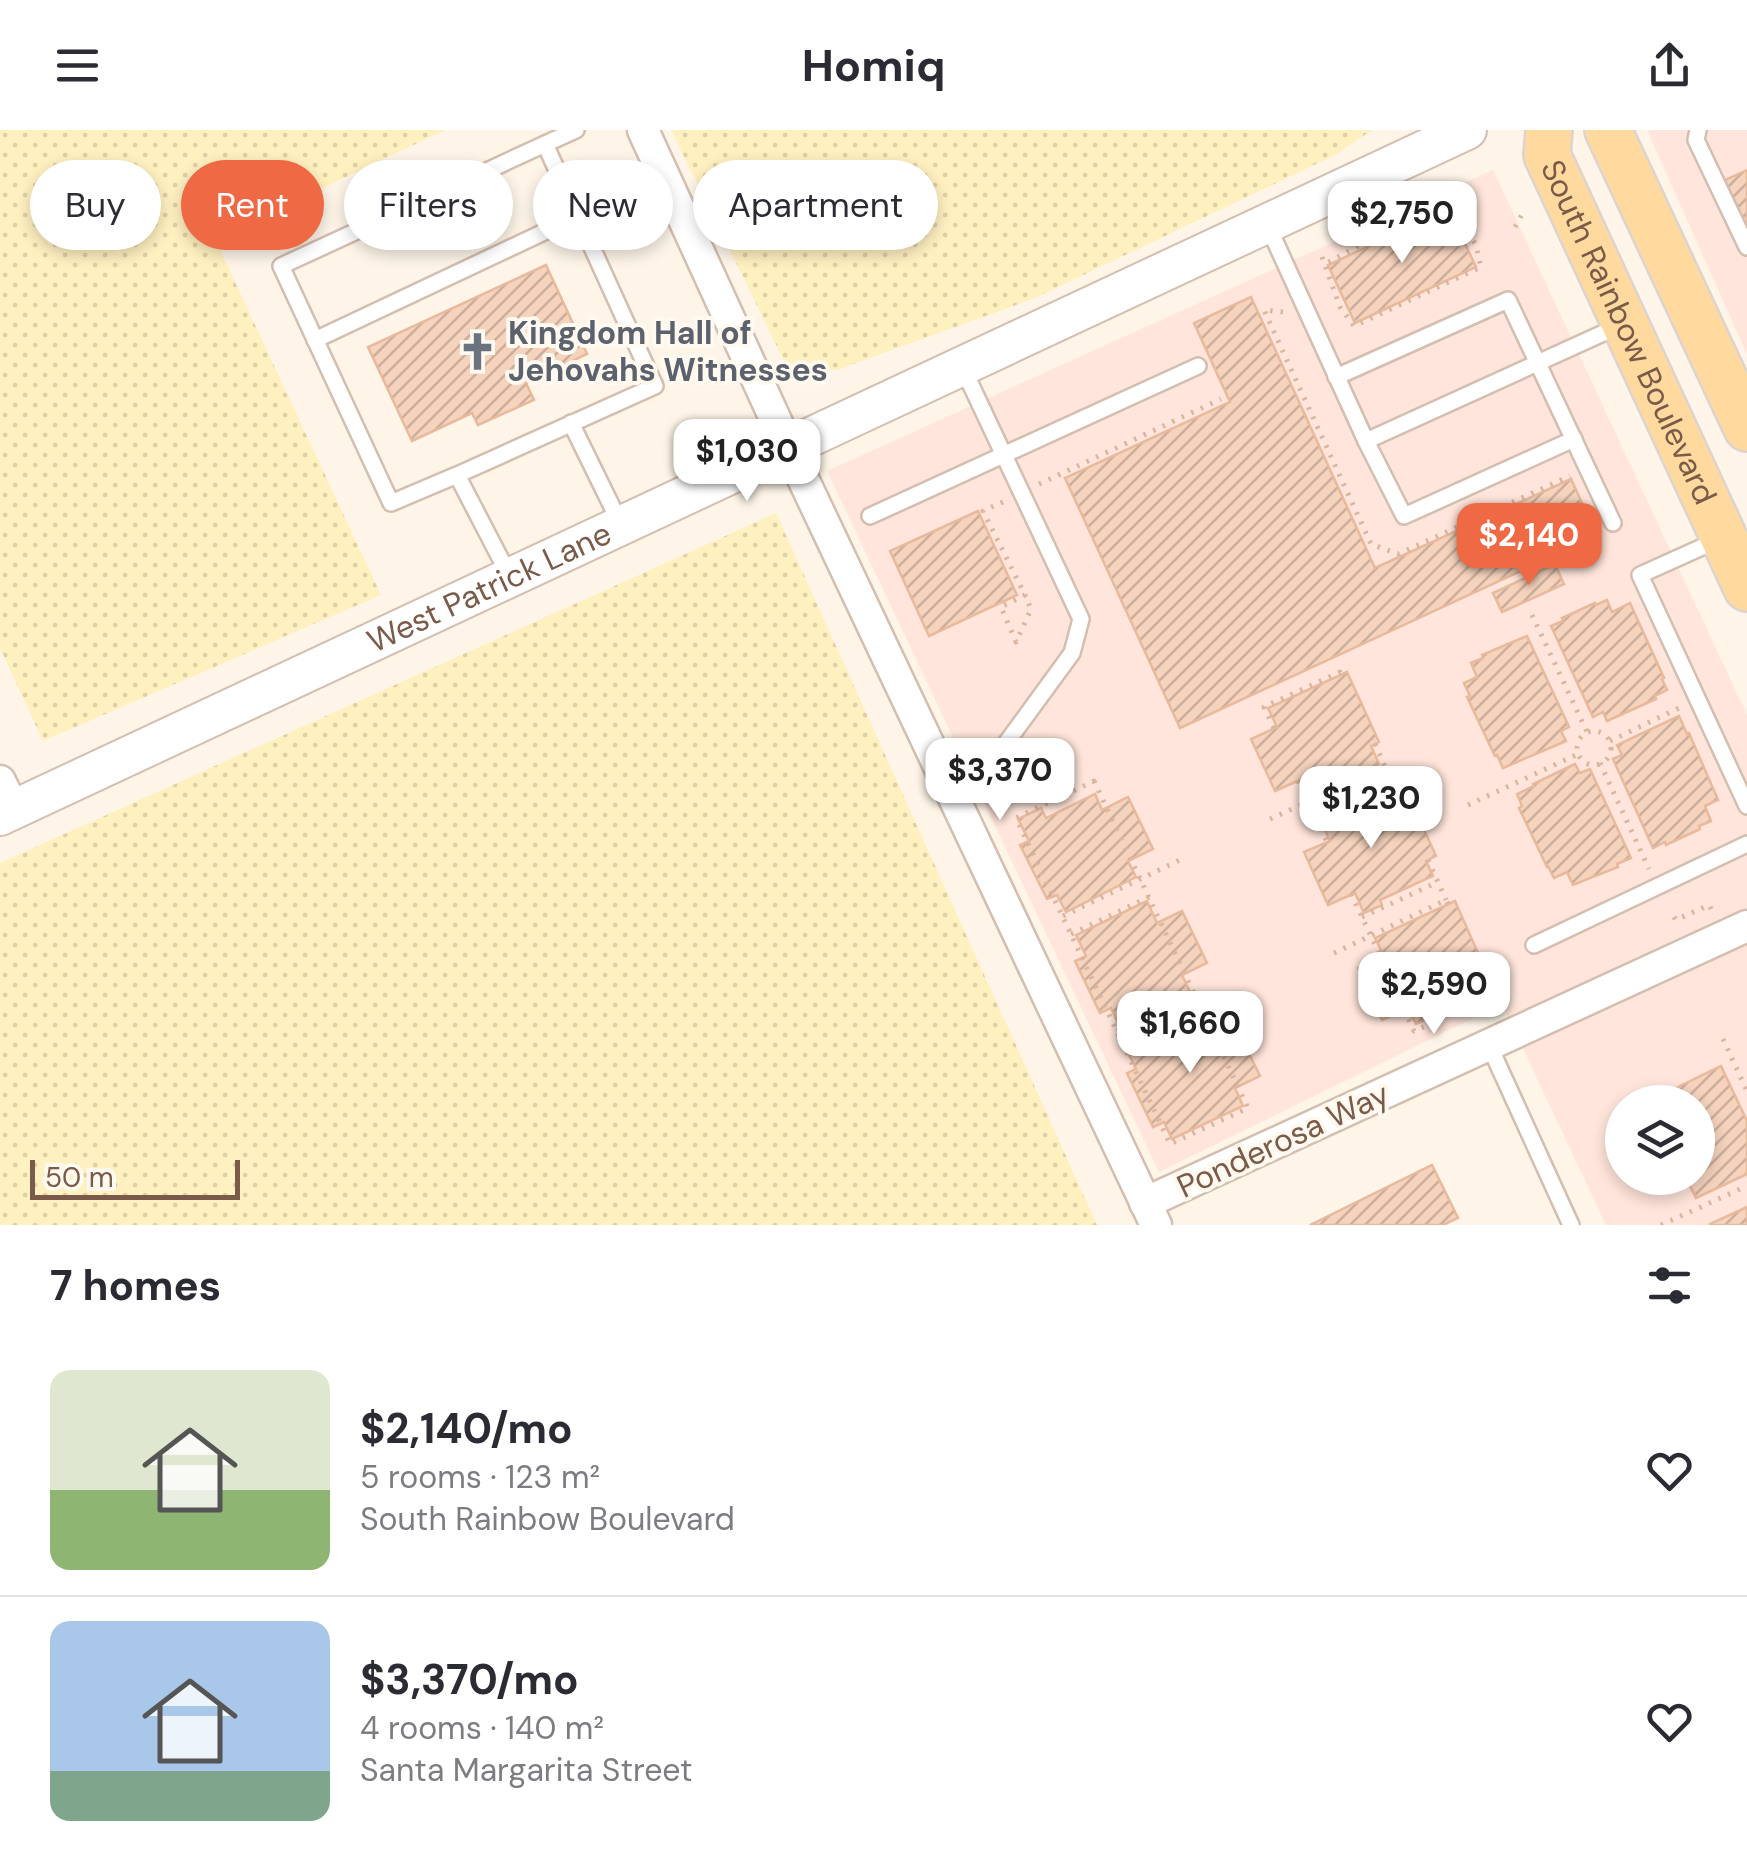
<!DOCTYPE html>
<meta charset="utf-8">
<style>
:root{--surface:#fff;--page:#f7f7f7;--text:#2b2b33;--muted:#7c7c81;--line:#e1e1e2;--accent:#ef6945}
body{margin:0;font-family:"DM Sans",sans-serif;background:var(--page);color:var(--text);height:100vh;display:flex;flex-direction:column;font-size:38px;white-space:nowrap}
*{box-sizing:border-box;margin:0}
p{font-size:32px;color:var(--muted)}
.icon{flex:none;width:55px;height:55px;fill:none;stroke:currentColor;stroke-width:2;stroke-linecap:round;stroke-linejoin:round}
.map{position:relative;height:1095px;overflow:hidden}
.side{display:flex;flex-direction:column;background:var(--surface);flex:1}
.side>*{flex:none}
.banner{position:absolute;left:30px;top:30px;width:1000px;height:90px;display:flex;gap:20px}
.controls{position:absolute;left:1605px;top:955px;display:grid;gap:20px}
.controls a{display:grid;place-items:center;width:110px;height:110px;border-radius:50%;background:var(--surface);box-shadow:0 5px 15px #0003;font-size:50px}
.scale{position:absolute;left:30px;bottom:25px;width:210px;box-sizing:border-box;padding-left:10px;border:5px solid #7a5a49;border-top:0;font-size:28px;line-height:35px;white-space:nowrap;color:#7a5a49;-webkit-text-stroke:8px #fff9ef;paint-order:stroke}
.price{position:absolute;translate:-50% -85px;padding:0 22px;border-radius:20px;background:#fff;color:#222;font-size:32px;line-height:65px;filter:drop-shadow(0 2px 5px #0008)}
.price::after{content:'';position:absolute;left:50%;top:60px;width:30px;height:22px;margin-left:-15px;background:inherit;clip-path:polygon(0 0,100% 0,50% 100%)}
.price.current{background:var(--accent);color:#fff}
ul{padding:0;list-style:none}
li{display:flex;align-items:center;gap:30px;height:250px;padding:0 50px}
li+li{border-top:2px solid var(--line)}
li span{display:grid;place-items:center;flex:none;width:280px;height:200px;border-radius:20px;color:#555}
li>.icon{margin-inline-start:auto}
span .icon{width:120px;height:120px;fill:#fffc;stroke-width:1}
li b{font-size:42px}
h2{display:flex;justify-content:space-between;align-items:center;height:120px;padding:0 50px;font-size:42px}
.chip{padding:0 35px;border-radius:45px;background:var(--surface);box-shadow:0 5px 15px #0003;font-size:35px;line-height:90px}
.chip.current{background:var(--accent);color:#fff}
header{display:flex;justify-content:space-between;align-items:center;height:130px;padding:0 50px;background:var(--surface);font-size:45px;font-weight:700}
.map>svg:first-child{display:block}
.commercial{fill:#ffe5db;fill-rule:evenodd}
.sand{fill:url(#sand-dots)}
.building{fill:url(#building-hatch);stroke:#e9b99c;stroke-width:2.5}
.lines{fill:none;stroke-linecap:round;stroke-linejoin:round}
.service-casing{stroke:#d4beaf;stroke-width:20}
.minor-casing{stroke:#d4beaf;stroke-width:35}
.tertiary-casing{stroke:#d4beaf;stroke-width:42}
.primary-casing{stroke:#dcd4d0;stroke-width:50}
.path{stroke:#dbb69f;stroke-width:5;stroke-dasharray:2.5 8;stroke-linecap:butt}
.service{stroke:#fff;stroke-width:15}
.minor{stroke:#fff;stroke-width:30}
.tertiary{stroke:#fff;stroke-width:38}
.primary{stroke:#ffd99d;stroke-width:45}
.labels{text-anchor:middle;stroke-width:8;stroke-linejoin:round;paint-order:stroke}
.street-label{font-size:32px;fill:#7a5a49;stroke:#fff9ef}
.worship-label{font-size:32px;font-weight:bold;fill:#5b616d;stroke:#fff9ef;text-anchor:start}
</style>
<header><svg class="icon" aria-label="menu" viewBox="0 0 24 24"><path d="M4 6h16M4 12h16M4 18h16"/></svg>Homiq<svg class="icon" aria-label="share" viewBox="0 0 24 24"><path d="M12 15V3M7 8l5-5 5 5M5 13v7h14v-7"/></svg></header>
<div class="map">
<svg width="1747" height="1095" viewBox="0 0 1747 1095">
<defs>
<pattern id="sand-dots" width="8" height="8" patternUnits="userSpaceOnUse" patternTransform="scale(2.5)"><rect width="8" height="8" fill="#fff0c0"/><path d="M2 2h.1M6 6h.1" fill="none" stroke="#ded0a6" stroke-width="1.8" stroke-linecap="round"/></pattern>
<pattern id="building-hatch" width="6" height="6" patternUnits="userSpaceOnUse" patternTransform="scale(2.5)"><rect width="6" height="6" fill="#f5d3bd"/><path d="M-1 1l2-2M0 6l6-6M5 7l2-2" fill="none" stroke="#cbae9c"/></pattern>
</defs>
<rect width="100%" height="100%" fill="#fef5e8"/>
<g class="commercial">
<polygon points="1647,0 1747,0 1747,224"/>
<path d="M1493,40L1747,585V1095H1606L1502,874L1159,1042L827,341ZM1622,972H1698V1048H1622Z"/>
</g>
<g class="sand">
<polygon points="0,0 445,0 215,109 381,465 43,611 0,518"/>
<polygon points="671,0 1372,0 1337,24 1035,168 837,240 788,239"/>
<polygon points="776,383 1097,1095 0,1095 0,733"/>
</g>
<g class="building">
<polygon points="1747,40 1747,99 1725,50"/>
<polygon points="1449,79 1476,137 1355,193 1328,135"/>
<polygon points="546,135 587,224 526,253 534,270 478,295 472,283 412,311 368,217"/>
<polygon points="1251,167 1375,438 1571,349 1597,406 1180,598 1065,348 1230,272 1194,193"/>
<polygon points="978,381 1017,465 929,506 890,421"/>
<polygon points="1555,434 1564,454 1502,482 1493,463"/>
<polygon points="1607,470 1612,482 1630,473 1664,548 1662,549 1667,560 1655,566 1656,569 1607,591 1603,582 1593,587 1551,496 1563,491 1562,488 1595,473 1596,475"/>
<polygon points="1527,506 1569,597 1561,601 1566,611 1503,638 1497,625 1495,626 1467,567 1470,566 1464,553 1477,547 1471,533 1483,528 1482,525"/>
<polygon points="1347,542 1379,612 1371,616 1379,634 1310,666 1302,649 1275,661 1251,609 1277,597 1268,578"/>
<polygon points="1679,586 1687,604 1689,603 1718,670 1705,676 1711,691 1699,696 1700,699 1666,715 1665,712 1653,718 1613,629 1622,625 1617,615"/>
<polygon points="1575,634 1580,643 1590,639 1631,728 1617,734 1618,737 1573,755 1567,742 1554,748 1548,736 1547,737 1519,678 1522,676 1517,664 1534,656 1533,654"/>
<polygon points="1391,657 1400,678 1412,673 1436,726 1426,731 1433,746 1380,770 1382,775 1364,783 1355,763 1328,775 1304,722 1330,711 1320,689"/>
<polygon points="1095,664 1102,680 1128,667 1153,719 1128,731 1136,747 1066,782 1057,765 1047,769 1020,715 1029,711 1018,689 1041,678 1046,688"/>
<polygon points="1147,771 1157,793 1182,781 1207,833 1182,845 1190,862 1119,895 1111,878 1100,883 1075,831 1086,826 1076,805"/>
<polygon points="1455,771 1486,841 1479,844 1489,865 1471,873 1470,869 1416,894 1408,878 1382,890 1358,838 1384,826 1375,808"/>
<polygon points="1201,890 1209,908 1235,895 1260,946 1235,958 1243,976 1172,1009 1164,992 1153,997 1127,943 1136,939 1126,919 1173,897 1175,902"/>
<polygon points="1721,936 1747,991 1747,1044 1696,1068 1686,1048 1698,1048 1698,972 1671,972 1666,963"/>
<polygon points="1432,1035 1458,1088 1443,1095 1310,1095"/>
<polygon points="1747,1077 1747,1095 1710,1095 1710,1094"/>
</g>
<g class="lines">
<defs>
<g id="service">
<polyline points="1698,0 1696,10 1747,117"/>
<polyline points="545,14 576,0"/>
<polyline points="1268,96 1366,311 1621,195"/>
<polyline points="315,210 578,86"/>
<polyline points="1336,247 1508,170 1613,393"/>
<polyline points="571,293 620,393"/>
<polyline points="1366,311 1404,386 1574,309"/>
<polyline points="457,345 655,256 545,14 281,136 391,373 457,345 510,447"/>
<polyline points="870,386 1198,236"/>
<polyline points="1720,409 1640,445 1747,676"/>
<polyline points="946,650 996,627 1072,523 1081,489 962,236"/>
<polyline points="1534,815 1747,714"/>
<polyline points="1489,915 1571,1095"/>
</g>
<g id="minor">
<polyline points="643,0 788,317 1156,1095"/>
<polyline points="0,651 14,680"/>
<polyline points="1145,1073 1747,796"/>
</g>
<g id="tertiary">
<path id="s1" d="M0,686L1467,0"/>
</g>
<g id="primary">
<path id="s2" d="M1549,0L1547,25L1747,458"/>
<polyline points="1608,0 1747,298"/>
</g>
</defs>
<use href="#service" class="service-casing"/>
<use href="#minor" class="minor-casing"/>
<use href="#tertiary" class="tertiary-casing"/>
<use href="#primary" class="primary-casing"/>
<g class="path">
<polyline points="1515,97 1525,79"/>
<polyline points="1322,127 1340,177 1354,196 1481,137 1476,115 1452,75 1396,96 1325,134"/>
<polyline points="1283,182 1264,180 1371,414 1398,424 1570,346"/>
<polyline points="1039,354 1221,269"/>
<polyline points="1003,372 983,381 1025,465 1001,477 1016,512 1031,479 1025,465"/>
<polyline points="1532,485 1587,602"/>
<polyline points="1274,598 1264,577 1340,542 1341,545"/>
<circle cx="1594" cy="618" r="17"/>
<polyline points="1610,611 1679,578"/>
<polyline points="1375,614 1403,677"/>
<polyline points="1600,633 1649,739"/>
<polygon points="1094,651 1248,978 1170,1014 1016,688"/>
<polyline points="1298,651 1327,712"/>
<polyline points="1468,675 1578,624"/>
<polyline points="1315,688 1392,653"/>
<polyline points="1270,689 1385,637"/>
<polyline points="1428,730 1446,770"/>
<polyline points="1351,764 1381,827"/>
<polyline points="1063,786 1182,729"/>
<polyline points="1362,787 1438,752"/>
<polyline points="1674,787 1676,790 1709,775 1712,781"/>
<polyline points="1071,804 1149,767"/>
<polyline points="1334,823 1446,770 1448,774"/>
<polyline points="1404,880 1414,901 1492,867 1481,843"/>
<polyline points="1117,901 1194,863"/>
<polyline points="1723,909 1747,961"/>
<polyline points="1125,918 1242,863"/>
<polyline points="1661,1095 1747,1056"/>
</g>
<use href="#service" class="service"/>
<use href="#minor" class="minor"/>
<use href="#tertiary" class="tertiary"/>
<use href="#primary" class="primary"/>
</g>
<defs>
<symbol id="church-bare" viewBox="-9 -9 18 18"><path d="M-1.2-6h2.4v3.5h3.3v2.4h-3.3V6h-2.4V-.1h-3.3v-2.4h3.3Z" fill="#6b7280" stroke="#fff9ef" stroke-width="2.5" paint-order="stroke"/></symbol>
</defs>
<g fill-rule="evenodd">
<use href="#church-bare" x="450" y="194" width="55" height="55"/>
</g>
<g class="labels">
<g class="street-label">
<text dy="11" stroke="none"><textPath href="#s2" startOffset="220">South Rainbow Boulevard</textPath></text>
<text dy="11" stroke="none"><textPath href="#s1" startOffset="540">West Patrick Lane</textPath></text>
<text transform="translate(1283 1010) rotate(-25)" y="11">Ponderosa Way</text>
</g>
<g class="worship-label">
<text x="508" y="214">Kingdom Hall of<tspan x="508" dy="37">Jehovahs Witnesses</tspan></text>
</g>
</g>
</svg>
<div class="controls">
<a><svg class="icon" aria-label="layers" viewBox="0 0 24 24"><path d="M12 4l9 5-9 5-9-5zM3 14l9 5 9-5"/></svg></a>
</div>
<div class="scale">50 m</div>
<b class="price" style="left:1402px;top:136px">$2,750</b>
<b class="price" style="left:747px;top:374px">$1,030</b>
<b class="price current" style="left:1529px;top:458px">$2,140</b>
<b class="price" style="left:1000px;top:693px">$3,370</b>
<b class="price" style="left:1371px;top:721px">$1,230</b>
<b class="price" style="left:1434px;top:907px">$2,590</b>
<b class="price" style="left:1190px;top:946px">$1,660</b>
<div class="banner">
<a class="chip">Buy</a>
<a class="chip current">Rent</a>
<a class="chip">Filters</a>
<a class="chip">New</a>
<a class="chip">Apartment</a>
</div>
</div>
<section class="side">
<h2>7 homes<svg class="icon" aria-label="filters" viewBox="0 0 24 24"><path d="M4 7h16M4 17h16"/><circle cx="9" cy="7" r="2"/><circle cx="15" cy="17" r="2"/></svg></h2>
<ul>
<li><span style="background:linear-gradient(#dfe7d0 60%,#8fb573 0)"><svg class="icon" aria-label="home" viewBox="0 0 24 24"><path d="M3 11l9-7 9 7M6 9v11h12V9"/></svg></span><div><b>$2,140/mo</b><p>5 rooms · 123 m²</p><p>South Rainbow Boulevard</p></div><svg class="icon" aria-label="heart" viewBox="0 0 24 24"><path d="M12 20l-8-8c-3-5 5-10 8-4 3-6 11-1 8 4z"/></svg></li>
<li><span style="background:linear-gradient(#a9c7e8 75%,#7fa58c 0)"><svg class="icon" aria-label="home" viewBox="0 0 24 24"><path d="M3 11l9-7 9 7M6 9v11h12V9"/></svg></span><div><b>$3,370/mo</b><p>4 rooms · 140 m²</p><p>Santa Margarita Street</p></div><svg class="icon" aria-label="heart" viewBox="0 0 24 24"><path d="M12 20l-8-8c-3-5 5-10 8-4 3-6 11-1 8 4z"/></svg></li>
</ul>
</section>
